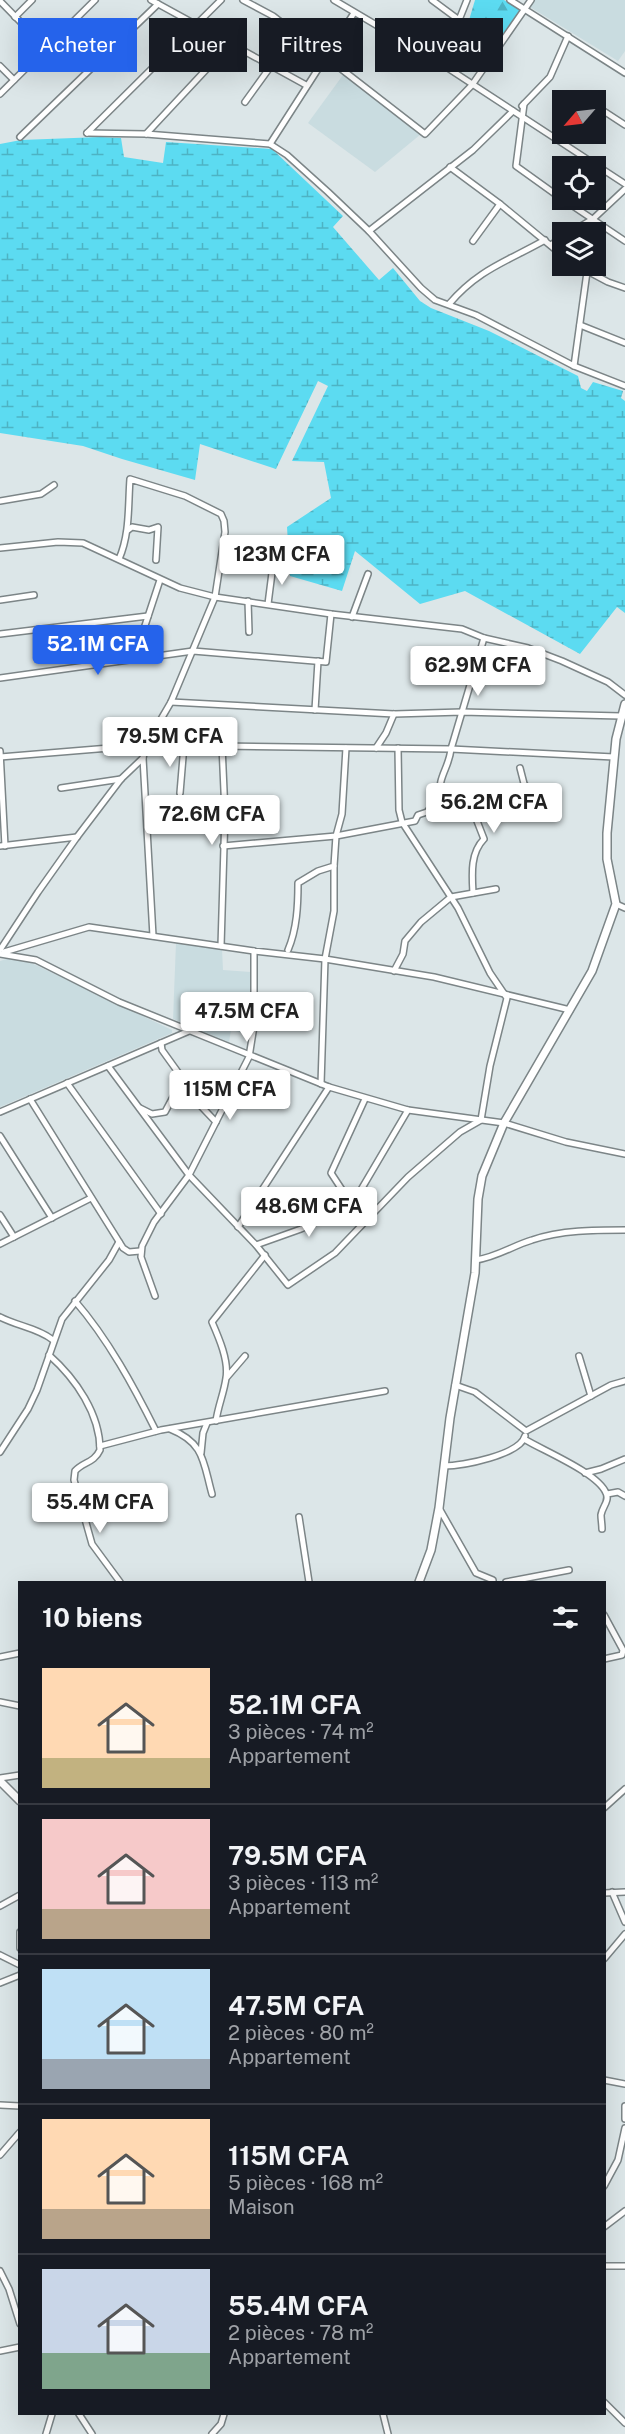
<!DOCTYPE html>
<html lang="fr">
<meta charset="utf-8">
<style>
:root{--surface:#171b24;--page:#20242c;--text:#f1f3f6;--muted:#9ea1a6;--line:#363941;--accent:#2563eb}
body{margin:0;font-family:"Public Sans",sans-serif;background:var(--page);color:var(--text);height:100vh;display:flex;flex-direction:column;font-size:22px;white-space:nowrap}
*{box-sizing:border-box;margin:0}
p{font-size:20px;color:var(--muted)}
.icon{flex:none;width:33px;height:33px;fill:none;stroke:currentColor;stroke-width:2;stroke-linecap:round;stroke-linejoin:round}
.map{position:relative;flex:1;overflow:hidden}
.details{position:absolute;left:18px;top:1581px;width:588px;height:834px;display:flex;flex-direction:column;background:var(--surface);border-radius:0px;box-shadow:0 6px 24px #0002}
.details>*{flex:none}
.hud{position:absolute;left:18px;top:18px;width:590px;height:54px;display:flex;gap:12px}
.needle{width:39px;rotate:242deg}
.controls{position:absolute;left:552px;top:90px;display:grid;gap:12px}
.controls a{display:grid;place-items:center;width:54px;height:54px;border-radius:0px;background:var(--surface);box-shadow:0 6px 24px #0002;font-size:30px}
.price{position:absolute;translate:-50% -51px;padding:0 14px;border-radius:6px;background:#fff;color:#222;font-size:20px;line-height:39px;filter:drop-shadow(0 2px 3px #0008)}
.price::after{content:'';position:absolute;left:50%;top:36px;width:18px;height:14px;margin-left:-9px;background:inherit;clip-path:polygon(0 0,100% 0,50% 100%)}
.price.active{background:var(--accent);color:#fff}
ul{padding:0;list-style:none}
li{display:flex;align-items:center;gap:18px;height:150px;padding:0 24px}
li+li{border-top:2px solid var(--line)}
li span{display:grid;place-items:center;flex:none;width:168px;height:120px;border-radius:0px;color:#555}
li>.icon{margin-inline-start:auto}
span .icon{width:72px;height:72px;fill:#fffc;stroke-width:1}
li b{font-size:26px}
h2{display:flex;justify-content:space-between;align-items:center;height:72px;padding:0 24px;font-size:26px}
.chip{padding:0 21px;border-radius:0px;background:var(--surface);box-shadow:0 6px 24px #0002;font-size:21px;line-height:54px}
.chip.active{background:var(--accent);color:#fff}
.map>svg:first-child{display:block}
.built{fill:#c9dce0}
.forest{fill:url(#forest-firs)}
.wetland{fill:url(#wetland-marsh)}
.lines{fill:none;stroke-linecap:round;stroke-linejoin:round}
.minor-casing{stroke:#7c8587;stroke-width:8}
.major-casing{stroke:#7c8587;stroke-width:10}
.minor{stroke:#fff;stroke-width:5}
.major{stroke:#fff;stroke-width:7}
</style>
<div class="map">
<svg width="625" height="2434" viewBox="0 0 625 2434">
<defs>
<pattern id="forest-firs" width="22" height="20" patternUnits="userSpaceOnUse" patternTransform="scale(1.5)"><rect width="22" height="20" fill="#5cdbf1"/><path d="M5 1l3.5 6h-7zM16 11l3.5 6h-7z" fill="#4db3c4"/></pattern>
<pattern id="wetland-marsh" width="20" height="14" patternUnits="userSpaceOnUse" patternTransform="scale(1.5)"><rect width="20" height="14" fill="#5cdbf1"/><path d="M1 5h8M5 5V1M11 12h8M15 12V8" fill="none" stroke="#4db3c4"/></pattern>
</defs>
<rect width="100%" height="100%" fill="#dce6e8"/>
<g class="built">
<polygon points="535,0 625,0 625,51 618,61 530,7"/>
<polygon points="343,75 421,134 375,172 308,123"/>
<polygon points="176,943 222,949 223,970 251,972 250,1035 231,1030 229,1042 173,1019"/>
<polygon points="13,957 21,958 172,1030 172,1033 0,1107 0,961"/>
</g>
<polygon class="forest" points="475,0 504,0 520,10 494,47 467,27"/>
<polygon class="wetland" points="100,137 121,138 124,157 163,163 166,142 272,149 343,216 333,227 379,280 393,268 420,301 431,308 489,331 578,376 581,388 587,391 593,382 623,391 621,398 625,401 625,613 617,607 580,654 465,591 420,604 355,551 342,591 290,576 287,527 331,498 324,462 292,461 328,386 318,381 276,469 200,444 195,480 122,459 83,446 0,433 0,144 21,140"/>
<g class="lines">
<defs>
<g id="minor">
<polyline points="151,0 306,85"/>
<polyline points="243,0 273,16 425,134 472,85 531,0"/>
<polyline points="334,0 437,61 625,184"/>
<polyline points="432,0 459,20"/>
<polyline points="510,0 625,73"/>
<polyline points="0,1 46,48"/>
<polyline points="15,17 32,0"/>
<polyline points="437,61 459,20 467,0"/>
<polyline points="0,66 14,80"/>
<polyline points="0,94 95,0"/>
<polyline points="245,102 271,66"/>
<polyline points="524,104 516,166 562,199"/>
<polyline points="522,106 550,77 568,36"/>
<polyline points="596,106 625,125"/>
<polyline points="87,133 146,134 270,144 287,155 328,192 369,231 421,288 435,300 476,315 574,366 625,386"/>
<polyline points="87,133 221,0"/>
<polyline points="146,134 230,44"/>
<polyline points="20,137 158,4"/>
<polyline points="270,144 354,13"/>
<polyline points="450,167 500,204 562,255"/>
<polyline points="564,200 625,241"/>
<polyline points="369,231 473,150 513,111"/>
<polyline points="571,232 593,219 625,189"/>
<polyline points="473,241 500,204"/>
<polyline points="551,245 562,237"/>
<polyline points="578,266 608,282 625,288"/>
<path d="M449,304C479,269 506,262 545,240"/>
<polyline points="580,325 625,343"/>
<polyline points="574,366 587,272"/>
<polyline points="0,501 41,494 54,485"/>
<polyline points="128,530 132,527 149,530 158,527 156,560"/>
<polyline points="0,548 58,542 83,543 180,588 215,597 331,614 462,629 484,638 528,648 562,661 608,682 625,695"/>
<polyline points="0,600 34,595"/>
<polyline points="248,601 249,632"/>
<polyline points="268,604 273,565"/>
<polyline points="352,617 368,574"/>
<polyline points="0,634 148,616"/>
<polyline points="134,659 160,580"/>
<polyline points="0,678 193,651 326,662 331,614"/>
<polyline points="171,702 394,714 462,712 621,716"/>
<polyline points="315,710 318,661"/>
<polyline points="376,748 386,733 394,714"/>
<polyline points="0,751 5,846"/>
<polyline points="0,757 146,745 451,749 614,757"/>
<polyline points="143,758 153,936"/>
<polyline points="520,768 530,807"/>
<polyline points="61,788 121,779"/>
<polyline points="180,793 184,745"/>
<polyline points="0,846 77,837"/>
<polyline points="223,846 336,836 342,814 346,748"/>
<path d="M473,893C472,875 470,853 484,839L477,821L484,814L495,813L526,786"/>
<polyline points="616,904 625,908"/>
<polyline points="221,946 225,813 222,746"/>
<path d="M0,950L38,892L77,837L121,779L143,758L146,745L171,702L215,597L225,532L224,521L221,514L185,496L130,479C128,506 130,534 119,559"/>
<path d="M288,950C297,929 298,905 298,883L318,871L334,866L336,836L415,821L418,815L427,812L440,796C438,776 449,768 451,749L484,638"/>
<polyline points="4,952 89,927 254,951 325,959 434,977 570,1010"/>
<polyline points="0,954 36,960 119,1002 329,1087 408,1110 504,1123 566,1142 625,1154"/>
<polyline points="394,971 403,954 405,941 421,922 451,897 496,889"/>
<polyline points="161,1043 162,1050 180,1075 180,1084 216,1122"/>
<polyline points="108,1066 189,1175 256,1245 288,1285 335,1253 408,1177 460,1132 481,1120 490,1066 507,998 490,973 458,908 402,822 399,810 398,748"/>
<polyline points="67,1083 161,1214"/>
<polyline points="321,1084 325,959 334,911 334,866"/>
<polyline points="30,1099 123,1248 129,1252 140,1251"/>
<polyline points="140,1108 152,1114 165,1112 180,1084"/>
<polyline points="0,1112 189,1031"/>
<polyline points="0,1136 52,1218"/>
<polyline points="352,1205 331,1173 365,1099"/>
<polyline points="0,1215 14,1237"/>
<polyline points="238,1227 329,1087"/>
<polyline points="0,1244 91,1198"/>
<polyline points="256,1245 301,1229 352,1205 408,1110"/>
<path d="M476,1260C497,1257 512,1246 532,1240C561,1230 595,1230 625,1230"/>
<polyline points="155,1296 141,1257 142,1246 154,1222 189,1175 249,1057 254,1026 254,951"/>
<path d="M75,1301C108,1339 134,1387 156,1431"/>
<path d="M0,1317C17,1326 38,1328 53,1340"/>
<path d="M49,1355C76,1379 100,1414 100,1450C94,1463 83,1462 75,1471L74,1480L92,1544L120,1582"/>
<polyline points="579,1356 591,1396"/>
<polyline points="227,1377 245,1356"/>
<polyline points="455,1385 475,1392 526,1431 611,1385 625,1381"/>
<path d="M216,1421C218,1406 224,1393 226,1378C229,1361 219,1338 212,1322L265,1255"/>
<path d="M170,1429C205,1443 203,1462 212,1494"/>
<path d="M524,1439C544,1451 598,1473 606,1493C610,1501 602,1507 601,1515C601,1519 602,1524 602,1529"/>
<polyline points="100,1446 161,1430 385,1391"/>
<polyline points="0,1452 28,1409 37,1390 62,1319 109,1260 119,1242"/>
<polyline points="201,1453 203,1433 207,1423"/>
<path d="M444,1466C462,1466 520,1455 525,1436"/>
<polyline points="585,1473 601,1469 625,1459"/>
<polyline points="607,1494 618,1492 625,1496"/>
<polyline points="439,1508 476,1573 493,1580 493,1582"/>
<polyline points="299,1517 309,1582"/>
<polyline points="506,1582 569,1570"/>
<polyline points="604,1615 623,1650 622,1655 604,1659"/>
<polyline points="0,1657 20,1653"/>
<polyline points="0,1702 20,1706"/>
<polyline points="0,1778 20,1775"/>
<polyline points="604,1808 625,1789"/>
<polyline points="612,1892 625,1922"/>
<polyline points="604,1893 625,1892"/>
<polyline points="0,1906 20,1895"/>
<polyline points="20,1932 20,1948"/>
<polyline points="0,1955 20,1965"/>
<polyline points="604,1959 625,1934"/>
<polyline points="0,1983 20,1975"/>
<polyline points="604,2080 625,2084"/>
<polyline points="0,2105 20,2106"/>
<polyline points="625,2106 625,2119"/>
<polyline points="0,2155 20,2132"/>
<polyline points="604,2186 618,2160 625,2128"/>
<polyline points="604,2227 625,2211"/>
<polyline points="604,2266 625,2266"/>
<polyline points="0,2271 9,2289 20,2324"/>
<polyline points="0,2351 20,2347"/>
<polyline points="604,2402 625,2423"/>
<polyline points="79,2414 92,2434"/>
<polyline points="383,2414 388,2434"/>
<polyline points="46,2434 52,2414"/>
<polyline points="212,2434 221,2424 224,2414"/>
</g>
<g id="major">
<polyline points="419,1582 431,1550 439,1508 450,1418 475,1273 478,1199 482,1176 504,1123 592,971 616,904 607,859 607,833 616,739 625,704"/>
<polyline points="0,1781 20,1801"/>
</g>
</defs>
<use href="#minor" class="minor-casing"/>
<use href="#major" class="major-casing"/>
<use href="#minor" class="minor"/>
<use href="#major" class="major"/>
</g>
</svg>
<div class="controls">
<a><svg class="needle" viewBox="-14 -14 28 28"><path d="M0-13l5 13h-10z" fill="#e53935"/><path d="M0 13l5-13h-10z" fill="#9ea1a6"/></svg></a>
<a><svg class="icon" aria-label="locate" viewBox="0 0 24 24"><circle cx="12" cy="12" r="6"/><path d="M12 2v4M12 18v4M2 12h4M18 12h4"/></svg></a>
<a><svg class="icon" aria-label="layers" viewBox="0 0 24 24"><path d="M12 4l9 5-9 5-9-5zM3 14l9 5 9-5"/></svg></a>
</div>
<b class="price" style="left:282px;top:586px">123M CFA</b>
<b class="price active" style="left:98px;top:676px">52.1M CFA</b>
<b class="price" style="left:478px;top:697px">62.9M CFA</b>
<b class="price" style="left:170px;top:768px">79.5M CFA</b>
<b class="price" style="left:494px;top:834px">56.2M CFA</b>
<b class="price" style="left:212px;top:846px">72.6M CFA</b>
<b class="price" style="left:247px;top:1043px">47.5M CFA</b>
<b class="price" style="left:230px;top:1121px">115M CFA</b>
<b class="price" style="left:309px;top:1238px">48.6M CFA</b>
<b class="price" style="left:100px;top:1534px">55.4M CFA</b>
<div class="hud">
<a class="chip active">Acheter</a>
<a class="chip">Louer</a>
<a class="chip">Filtres</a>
<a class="chip">Nouveau</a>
</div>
<section class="details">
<h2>10 biens<svg class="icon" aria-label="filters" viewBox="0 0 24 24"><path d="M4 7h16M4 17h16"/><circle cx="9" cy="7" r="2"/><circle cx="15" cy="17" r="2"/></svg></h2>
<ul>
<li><span style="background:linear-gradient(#ffd9b3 75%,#c2b280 0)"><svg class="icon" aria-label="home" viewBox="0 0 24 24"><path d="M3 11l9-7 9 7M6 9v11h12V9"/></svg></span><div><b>52.1M CFA</b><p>3 pièces · 74 m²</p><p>Appartement</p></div></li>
<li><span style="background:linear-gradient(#f6c9c9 75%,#b9a48a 0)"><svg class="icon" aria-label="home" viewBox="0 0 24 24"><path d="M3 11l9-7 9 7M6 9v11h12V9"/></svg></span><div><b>79.5M CFA</b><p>3 pièces · 113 m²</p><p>Appartement</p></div></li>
<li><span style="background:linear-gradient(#bfe0f5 75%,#9aa5b1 0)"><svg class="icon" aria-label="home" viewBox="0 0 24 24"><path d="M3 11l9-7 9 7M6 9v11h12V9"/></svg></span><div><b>47.5M CFA</b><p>2 pièces · 80 m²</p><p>Appartement</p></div></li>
<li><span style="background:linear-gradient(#ffd9b3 75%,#b9a48a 0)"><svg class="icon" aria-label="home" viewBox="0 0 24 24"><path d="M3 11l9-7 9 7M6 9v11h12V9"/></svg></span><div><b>115M CFA</b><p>5 pièces · 168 m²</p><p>Maison</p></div></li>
<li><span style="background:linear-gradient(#c9d6e8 70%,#7fa58c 0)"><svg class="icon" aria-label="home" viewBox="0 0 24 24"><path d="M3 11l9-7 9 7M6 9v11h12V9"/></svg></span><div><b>55.4M CFA</b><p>2 pièces · 78 m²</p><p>Appartement</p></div></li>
</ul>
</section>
</div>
